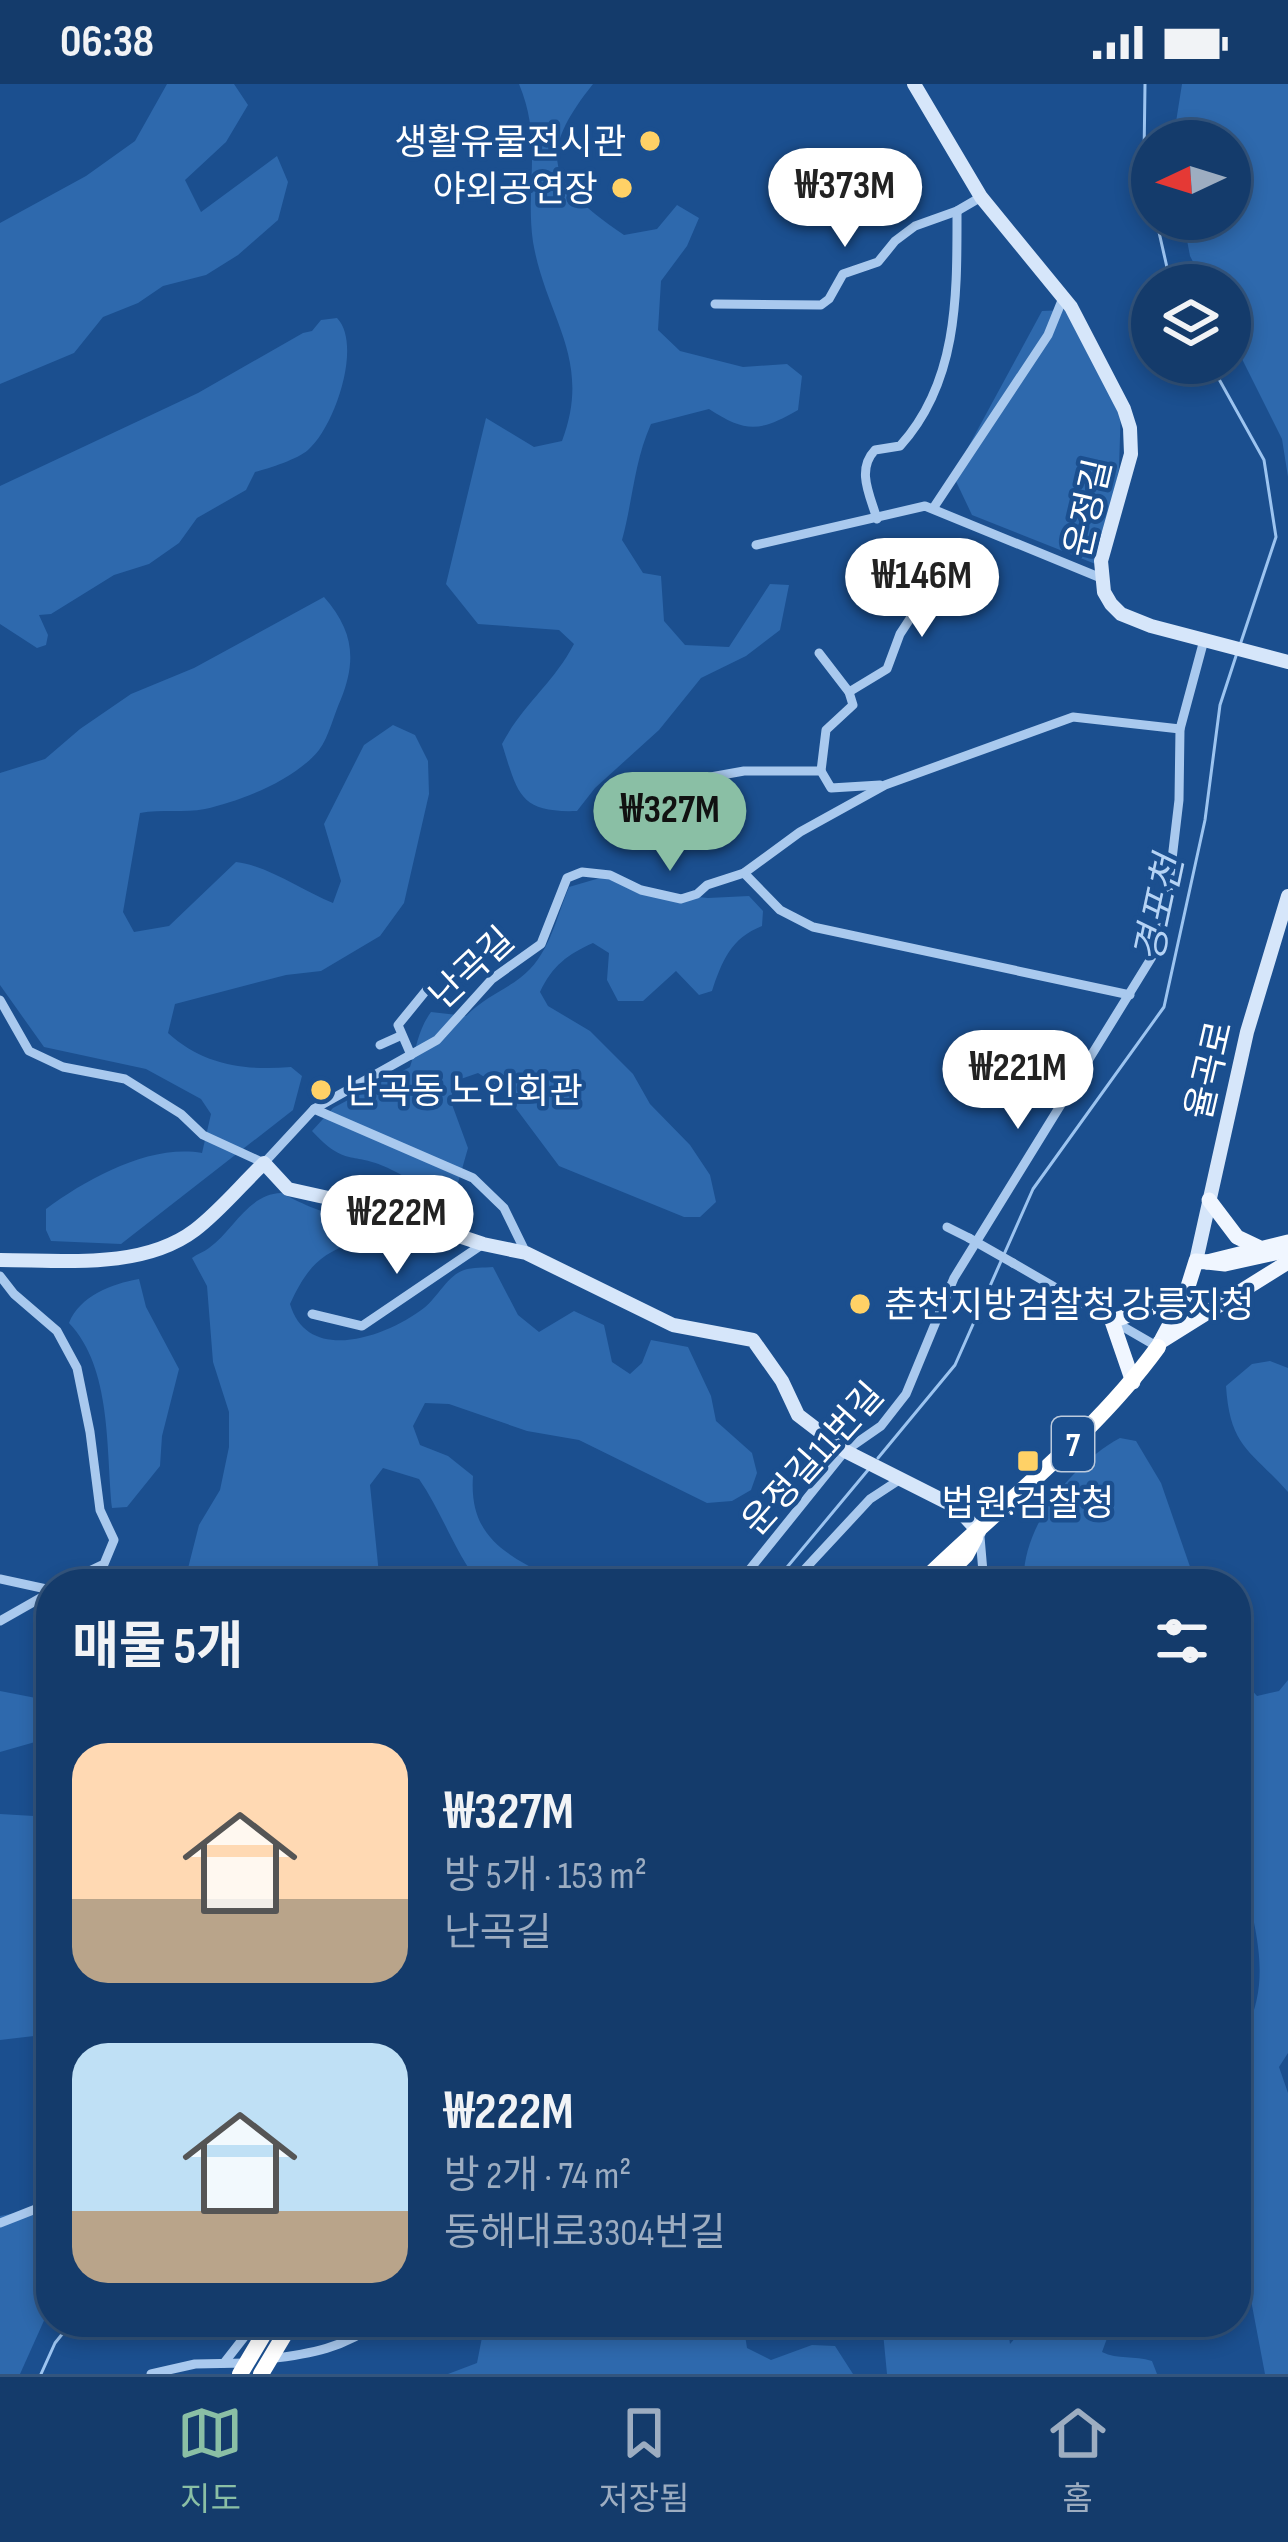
<!DOCTYPE html>
<html lang="ko">
<meta charset="utf-8">
<style>
:root{--surface:#143b6b;--page:#214673;--text:#f1f3f6;--muted:#9dadc1;--line:#33557e;--accent:#8abfa5}
body{margin:0;font-family:"Sofia Sans Condensed","Noto Sans KR",sans-serif;background:var(--page);color:var(--text);height:100vh;display:flex;flex-direction:column;font-size:45px;white-space:nowrap}
*{box-sizing:border-box;margin:0}
p{font-size:39px;color:var(--muted)}
.icon{flex:none;width:66px;height:66px;fill:none;stroke:currentColor;stroke-width:2;stroke-linecap:round;stroke-linejoin:round}
.map{position:relative;flex:1;overflow:hidden}
.panel{position:absolute;left:36px;top:1485px;width:1215px;height:768px;display:flex;flex-direction:column;background:var(--surface);border-radius:48px;box-shadow:0 6px 18px #0003,0 0 0 3px var(--line)}
.panel>*{flex:none}
.needle{width:78px;rotate:266deg}
.fabs{position:absolute;left:1131px;top:36px;display:grid;gap:24px}
.fabs a{display:grid;place-items:center;width:120px;height:120px;border-radius:50%;background:var(--surface);box-shadow:0 6px 18px #0003,0 0 0 3px var(--line);font-size:60px}
.price{position:absolute;translate:-50% -102px;padding:0 27px;border-radius:42px;background:#fff;color:#222;font-size:39px;line-height:78px;filter:drop-shadow(0 3px 6px #0008)}
.price::after{content:'';position:absolute;left:50%;top:72px;width:36px;height:27px;margin-left:-18px;background:inherit;clip-path:polygon(0 0,100% 0,50% 100%)}
.price.active{background:var(--accent);color:#111}
ul{padding:0;list-style:none}
li{display:flex;align-items:center;gap:36px;height:300px;padding:0 36px}
li span{display:grid;place-items:center;flex:none;width:336px;height:240px;border-radius:36px;color:#555}
li>.icon{margin-inline-start:auto}
span .icon{width:144px;height:144px;fill:#fffc;stroke-width:1}
li b{font-size:51px}
h2{display:flex;justify-content:space-between;align-items:center;height:144px;padding:0 36px;font-size:51px}
.status{display:flex;justify-content:space-between;align-items:center;height:84px;padding:0 60px;background:var(--surface);direction:ltr}
.status svg{height:33px;fill:currentColor}
.tab-bar{display:flex;justify-content:space-around;align-items:center;height:168px;border-top:3px solid var(--line);background:var(--surface);font-size:33px;color:var(--muted)}
.tab-bar a{display:grid;justify-items:center;gap:6px}
.tab-bar .active{color:var(--accent)}
.map>svg:first-child{display:block}
.green{fill:#2e69ad}
.lines{fill:none;stroke-linecap:round;stroke-linejoin:round}
.stream{stroke:#9cc4f0;stroke-width:3}
.street{stroke:#a9c9ee;stroke-width:9}
.secondary{stroke:#d6e6fa;stroke-width:14}
.primary{stroke:#f0f6ff;stroke-width:15}
.highway{stroke:#fff;stroke-width:16}
.street-bridge{stroke:#a9c9ee;stroke-width:9}
.poi-dot{fill:#ffd166;stroke:#1b4f8f;stroke-width:4.5}
.labels{text-anchor:middle;stroke-width:9;stroke-linejoin:round;paint-order:stroke}
.shield{fill:#1b4f8f;stroke:#bbcadd;stroke-width:3}
.shield-label{font-size:33px;font-weight:bold;fill:#fff}
.poi-label{font-size:36px;fill:#fff;stroke:#1b4f8f;text-anchor:end}
.street-label{font-size:36px;fill:#fff;stroke:#1b4f8f}
.water-label{font-size:39px;font-style:italic;fill:#b5d3f5;stroke:#1b4f8f}
</style>
<div class="status"><b>06:38</b><svg viewBox="0 0 49 12"><path d="M0 12V9h3v3zM5 12V6h3v6zM10 12V3h3v9zM15 12V0h3v12zM26 1h20v11H26zM47 4h2v5h-2z"/></svg></div>
<div class="map">
<svg width="1288" height="2290" viewBox="0 0 1288 2290">
<rect width="100%" height="100%" fill="#1b4f8f"/>
<g class="green">
<polygon points="167,0 234,0 248,21 226,58 185,96 201,128 277,72 288,98 278,136 238,171 206,191 163,202 138,219 103,233 74,269 0,300 0,139 86,92 135,57"/>
<path d="M519,0H593C534,74 550,100 624,151L657,145L677,121L699,134L687,162L661,197L658,246L680,267L743,283L787,280L802,292L798,326C760,348 746,349 709,325L651,340C634,378 633,416 622,456L643,489L661,492L664,537L685,561L729,563L770,500L789,501L780,546L746,572L701,594L659,646L595,704L577,727C519,729 518,710 502,660C523,620 553,600 574,560L559,546L478,540L446,500L486,334L534,363L562,357C593,275 546,234 533,158C525,101 543,57 519,0Z"/>
<polygon points="1182,0 1288,0 1288,393 1282,355 1230,251 1230,201 1205,201 1190,172 1183,135 1230,135 1230,57 1173,57"/>
<polygon points="1066,226 1121,320 1119,385 1098,481 972,431 953,391 1042,227"/>
<path d="M337,234C363,261 334,344 308,366C298,375 270,384 255,388L246,406L197,434L179,459L149,480L114,491L51,530L39,531L48,551L46,561L37,564L0,540V402L198,309L303,249L312,247L321,236Z"/>
<path d="M324,513C353,546 357,575 341,615C334,630 329,653 319,666C295,696 241,717 205,725C184,729 161,725 140,729L123,828L134,848L169,842L236,778C266,781 303,807 333,819L341,797L324,740L364,661L393,641L415,651L428,677L429,710L404,819L380,852L321,887L286,891L175,920L168,949C203,981 245,987 291,983L302,992L293,1026L121,1160L51,1157L46,1146V1125C88,1094 150,1060 202,1069L211,1030L201,1015L146,985L44,963L0,901V689L45,675L80,645L131,610L194,584Z"/>
<path d="M610,791L664,810L708,814L749,812L763,827L762,842C731,854 722,877 712,907L699,911L676,887L643,917H618L607,896L609,869L593,859C568,870 552,882 540,908L548,922L590,947L633,990L650,1020L690,1061L710,1091L716,1118L700,1133H684L559,1082L500,1003L478,989L458,996L450,1015L468,1064L458,1099C422,1111 418,1098 388,1084C352,1067 346,1084 312,1047L333,1024L410,983C417,962 418,946 431,928L466,932C485,913 500,909 520,894C549,873 556,834 569,803Z"/>
<path d="M281,1109C310,1123 332,1136 365,1130L352,1159C317,1171 305,1188 290,1220C308,1281 386,1253 424,1224C437,1214 448,1191 464,1186C473,1183 484,1184 493,1183L518,1231L539,1248L574,1227L604,1241L612,1278L630,1290L642,1279L651,1256L688,1263L711,1312L716,1337L752,1369L757,1389L751,1406L732,1417L707,1419L579,1356L527,1347L449,1320L425,1319L413,1342L420,1361L448,1372L473,1392C469,1448 500,1468 546,1491L548,1500H480C455,1469 442,1428 419,1395L383,1384L370,1401L380,1500H184L199,1441L220,1406L229,1363V1328L213,1278L207,1202L192,1174C197,1170 204,1168 209,1164C233,1147 248,1110 281,1109Z"/>
<path d="M139,1195L146,1223L179,1285L162,1352L160,1382L127,1423L112,1424C106,1365 112,1284 69,1239C80,1212 111,1200 139,1195Z"/>
<path d="M1270,1277L1288,1284V1408C1251,1366 1230,1364 1226,1302L1252,1280Z"/>
<path d="M1120,1354L1136,1357L1161,1399L1196,1500H1024C1020,1444 1073,1379 1120,1354Z"/>
<path d="M1236,1553L1242,1595L1257,1612L1279,1607L1288,1596V1969L1279,1983L1288,2009V2290H1265L1236,2137V1948L1246,1946C1267,1904 1260,1864 1250,1820L1236,1819Z"/>
<polygon points="0,1607 36,1614 51,1628 51,1640 42,1656 0,1668"/>
<polygon points="0,1730 51,1733 51,1950 0,1956"/>
<polygon points="51,2122 51,2221 20,2290 0,2290 0,2132"/>
<polygon points="485,2238 743,2238 747,2264 771,2276 812,2261 835,2262 853,2290 448,2290 477,2279"/>
<path d="M882,2238H1007L1010,2260L1029,2238H1113L1102,2268C1118,2276 1134,2271 1152,2277L1157,2290H887Z"/>
</g>
<g class="lines">
<g class="stream">
<polyline points="1145,0 1144,74 1152,114"/>
<polyline points="1156,135 1171,201"/>
<polyline points="1210,279 1264,376 1276,453 1241,558"/>
<polyline points="878,1374 955,1281 1033,1105 1164,923 1205,736 1220,621 1236,572"/>
<polyline points="773,1500 868,1386"/>
<polyline points="41,2290 55,2259 72,2238"/>
</g>
<g class="street">
<polyline points="715,220 821,221 829,215 843,190 878,178 895,157 915,142 957,127 981,113"/>
<polyline points="934,423 1048,251 1063,214"/>
<path d="M877,435C870,411 856,386 875,366L900,362C959,297 957,209 957,127"/>
<polyline points="756,461 925,422 1101,494"/>
<polyline points="819,569 849,608 853,621 826,646 821,687"/>
<polyline points="849,608 887,585 900,550 915,527 940,513 966,509 976,495"/>
<polyline points="705,694 744,687 821,687 831,704 880,701"/>
<polyline points="744,789 780,826 813,843 1130,911"/>
<polyline points="0,916 29,967 63,983 125,995 181,1030 203,1051 264,1079 314,1025 437,956 492,895 541,860 567,794 582,788 610,791 641,806 681,815 697,810 707,801 744,789 800,748 885,701 1073,633 1180,645"/>
<polyline points="380,961 400,952"/>
<polyline points="411,971 398,941 429,903"/>
<polyline points="314,1025 473,1094 504,1124 525,1167"/>
<polyline points="947,1143 969,1154"/>
<polyline points="1013,1179 1158,1263"/>
<polyline points="0,1192 14,1210 57,1247 77,1284 90,1348 100,1426 114,1456 104,1480 62,1500"/>
<polyline points="312,1230 362,1242 483,1160"/>
<polyline points="980,1453 984,1500"/>
<polyline points="0,1495 51,1506"/>
<polyline points="738,1500 845,1367 881,1342 906,1310 954,1194 1155,868 1166,826 1179,716 1180,645 1204,556"/>
<polyline points="791,1500 870,1415 899,1396"/>
<polyline points="0,1537 51,1508"/>
<polyline points="0,2139 51,2119"/>
<path d="M268,2275C310,2270 345,2264 378,2238"/>
<polyline points="224,2279 256,2238"/>
<polyline points="151,2290 195,2280 246,2279"/>
</g>
<g class="secondary">
<polyline points="914,0 981,113 1071,223 1124,325 1130,344 1131,370 1101,477 1104,508 1111,520 1121,530 1151,542 1288,578"/>
<path d="M0,1176C62,1176 142,1186 195,1146C220,1127 241,1101 264,1079L288,1105L378,1125L483,1160L526,1169L673,1241L753,1256L782,1297L798,1331L845,1367L956,1423L979,1448"/>
<polyline points="1196,1177 1247,948 1288,812"/>
</g>
<g class="primary">
<polyline points="1209,1116 1237,1153 1258,1163"/>
<polyline points="1288,1158 1207,1178 1225,1180 1288,1166"/>
<polyline points="1162,1255 1185,1212 1196,1177 1207,1178"/>
<polyline points="1160,1258 1288,1178"/>
<polyline points="1133,1298 1112,1237 1185,1212"/>
</g>
<g class="highway">
<path d="M920,1500C1000,1421 1091,1355 1158,1263"/>
<polyline points="937,1500 966,1471 975,1454"/>
<polyline points="240,2290 271,2238"/>
<polyline points="261,2290 292,2238"/>
</g>
<polyline class="street-bridge" points="969,1154 1013,1179"/>
</g>
<g class="poi-dot">
<circle cx="650" cy="57" r="12"/>
<circle cx="622" cy="104" r="12"/>
<circle cx="321" cy="1006" r="12"/>
<circle cx="860" cy="1220" r="12"/>
<rect x="1016" y="1365" width="24" height="24" rx="6"/>
</g>
<g class="labels">
<rect class="shield" x="1052" y="1333" width="42" height="54" rx="9"/>
<g class="shield-label">
<text x="1073" y="1372">7</text>
</g>
<g class="poi-label">
<text x="626" y="70">생활유물전시관</text>
<text x="598" y="117">야외공연장</text>
<text x="345" y="1019" text-anchor="start">난곡동 노인회관</text>
<text x="884" y="1233" text-anchor="start">춘천지방검찰청 강릉지청</text>
<text x="1028" y="1431" text-anchor="middle">법원.검찰청</text>
</g>
<g class="street-label">
<text transform="translate(1087 424) rotate(-77)" y="13">운정길</text>
<text transform="translate(471 883) rotate(-43)" y="13">난곡길</text>
<text transform="translate(1208 986) rotate(-77)" y="13">율곡로</text>
<text transform="translate(812 1374) rotate(-48)" y="13">운정길11번길</text>
</g>
<g class="water-label">
<text transform="translate(1158 825) rotate(-78)" y="14">경포천</text>
</g>
</g>
</svg>
<div class="fabs">
<a><svg class="needle" viewBox="-14 -14 28 28"><path d="M0-13l5 13h-10z" fill="#e53935"/><path d="M0 13l5-13h-10z" fill="#9dadc1"/></svg></a>
<a><svg class="icon" aria-label="layers" viewBox="0 0 24 24"><path d="M12 4l9 5-9 5-9-5zM3 14l9 5 9-5"/></svg></a>
</div>
<b class="price" style="left:845px;top:166px">₩373M</b>
<b class="price" style="left:922px;top:556px">₩146M</b>
<b class="price active" style="left:670px;top:790px">₩327M</b>
<b class="price" style="left:1018px;top:1048px">₩221M</b>
<b class="price" style="left:397px;top:1193px">₩222M</b>
<section class="panel">
<h2>매물 5개<svg class="icon" aria-label="filters" viewBox="0 0 24 24"><path d="M4 7h16M4 17h16"/><circle cx="9" cy="7" r="2"/><circle cx="15" cy="17" r="2"/></svg></h2>
<ul>
<li><span style="background:linear-gradient(#ffd9b3 65%,#b9a48a 0)"><svg class="icon" aria-label="home" viewBox="0 0 24 24"><path d="M3 11l9-7 9 7M6 9v11h12V9"/></svg></span><div><b>₩327M</b><p>방 5개 · 153 m²</p><p>난곡길</p></div></li>
<li><span style="background:linear-gradient(#bfe0f5 70%,#b9a48a 0)"><svg class="icon" aria-label="home" viewBox="0 0 24 24"><path d="M3 11l9-7 9 7M6 9v11h12V9"/></svg></span><div><b>₩222M</b><p>방 2개 · 74 m²</p><p>동해대로3304번길</p></div></li>
</ul>
</section>
</div>
<nav class="tab-bar">
<a class="active"><svg class="icon" aria-label="map" viewBox="0 0 24 24"><path d="M3 6l6-2 6 2 6-2v14l-6 2-6-2-6 2zM9 4v14M15 6v14"/></svg>지도</a>
<a><svg class="icon" aria-label="saved" viewBox="0 0 24 24"><path d="M7 4h10v16l-5-4-5 4z"/></svg>저장됨</a>
<a><svg class="icon" aria-label="home" viewBox="0 0 24 24"><path d="M3 11l9-7 9 7M6 9v11h12V9"/></svg>홈</a>
</nav>
